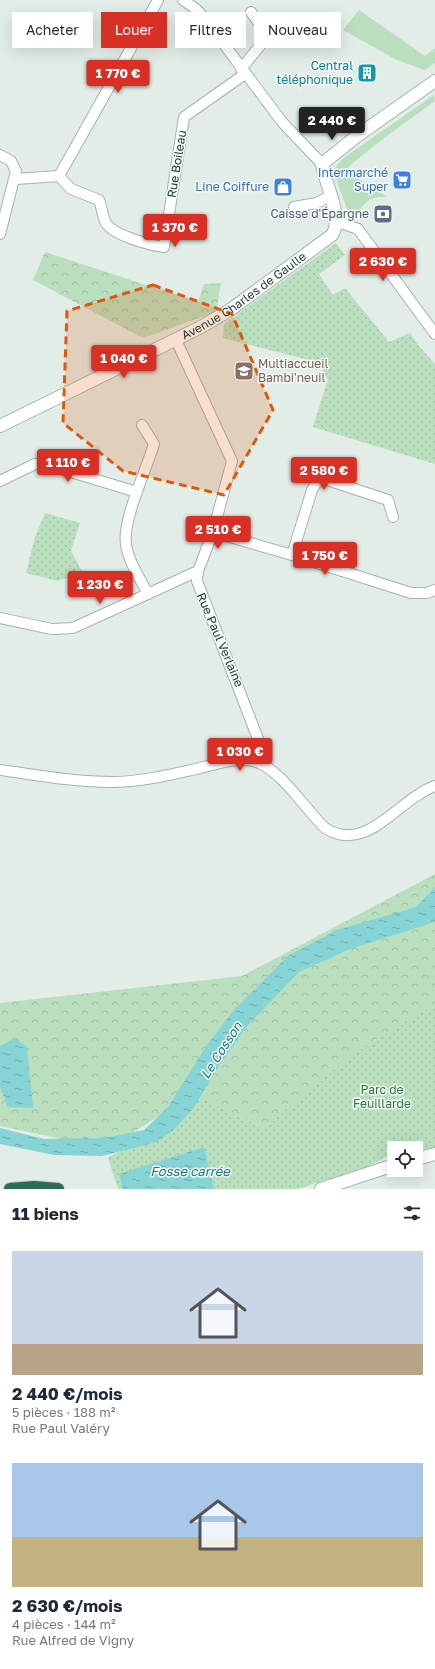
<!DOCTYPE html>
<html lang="fr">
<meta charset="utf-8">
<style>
:root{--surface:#fff;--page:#f6f6f7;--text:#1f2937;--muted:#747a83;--accent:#d93025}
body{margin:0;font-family:"Golos Text",sans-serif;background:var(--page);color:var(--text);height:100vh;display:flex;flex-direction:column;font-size:15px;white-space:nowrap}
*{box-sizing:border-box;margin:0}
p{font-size:13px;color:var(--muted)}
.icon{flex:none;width:22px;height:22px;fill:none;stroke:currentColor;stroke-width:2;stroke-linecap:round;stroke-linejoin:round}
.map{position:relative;height:1189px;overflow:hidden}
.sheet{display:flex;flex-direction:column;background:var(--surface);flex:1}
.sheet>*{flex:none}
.guide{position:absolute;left:12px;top:12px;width:411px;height:36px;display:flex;gap:8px}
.controls{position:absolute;left:387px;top:1141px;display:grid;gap:8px}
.controls a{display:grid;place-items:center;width:36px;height:36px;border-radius:0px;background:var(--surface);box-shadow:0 4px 16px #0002;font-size:20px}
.price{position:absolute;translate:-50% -34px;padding:0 9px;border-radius:4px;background:var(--accent);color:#fff;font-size:13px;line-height:26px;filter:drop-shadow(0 1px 2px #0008)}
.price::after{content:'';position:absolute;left:50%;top:24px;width:12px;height:9px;margin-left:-6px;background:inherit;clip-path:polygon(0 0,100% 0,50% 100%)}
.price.active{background:#222;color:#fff}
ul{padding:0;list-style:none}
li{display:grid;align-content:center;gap:8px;height:212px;padding:0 12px}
li span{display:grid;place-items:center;height:124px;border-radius:0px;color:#555}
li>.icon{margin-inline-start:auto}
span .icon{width:72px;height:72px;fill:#fffc;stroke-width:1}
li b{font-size:17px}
h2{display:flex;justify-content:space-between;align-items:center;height:48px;padding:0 12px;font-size:17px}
.pill{padding:0 14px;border-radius:0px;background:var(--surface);box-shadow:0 4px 16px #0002;font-size:14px;line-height:36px}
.pill.active{background:var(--accent);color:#fff}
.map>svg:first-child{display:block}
.grass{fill:#b9dfbe}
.forest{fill:url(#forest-crowns)}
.park{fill:url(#park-dots)}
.water{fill:url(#water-ripples)}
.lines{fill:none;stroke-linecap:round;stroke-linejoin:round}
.street-casing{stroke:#a3b5ac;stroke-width:12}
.secondary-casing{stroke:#9fb9ac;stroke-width:14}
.highway-casing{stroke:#c1c9c6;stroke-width:14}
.street{stroke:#fff;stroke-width:10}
.secondary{stroke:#fff;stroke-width:12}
.highway{stroke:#2a6d56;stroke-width:12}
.marked{fill:#de580e;fill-opacity:0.2;stroke:#de580e;stroke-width:3;stroke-dasharray:8 5;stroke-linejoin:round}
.labels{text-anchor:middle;stroke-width:3;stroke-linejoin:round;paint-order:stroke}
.culture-label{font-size:12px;fill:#0d838f;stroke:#f2f9f4;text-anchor:end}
.street-label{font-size:12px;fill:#203f32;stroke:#f2f9f4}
.shop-label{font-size:12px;fill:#366cbe;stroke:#f2f9f4;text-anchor:end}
.service-label{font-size:12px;fill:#4e5e75;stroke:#f2f9f4;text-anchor:end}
.education-label{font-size:12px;fill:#785e54;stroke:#f2f9f4;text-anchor:start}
.park-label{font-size:12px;fill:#28783c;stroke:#f2f9f4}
.water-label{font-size:13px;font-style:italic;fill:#167b7e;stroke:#f2f9f4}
</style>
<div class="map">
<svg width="435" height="1189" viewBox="0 0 435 1189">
<defs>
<pattern id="forest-crowns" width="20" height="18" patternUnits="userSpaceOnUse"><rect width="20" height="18" fill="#b9dfbe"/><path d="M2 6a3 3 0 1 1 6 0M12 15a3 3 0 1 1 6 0" fill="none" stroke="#9fc0a4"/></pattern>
<pattern id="park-dots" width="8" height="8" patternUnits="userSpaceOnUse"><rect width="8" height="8" fill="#b9dfbe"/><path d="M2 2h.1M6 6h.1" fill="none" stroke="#9fc0a4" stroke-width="1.8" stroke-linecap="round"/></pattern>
<pattern id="water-ripples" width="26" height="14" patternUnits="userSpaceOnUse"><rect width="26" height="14" fill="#86d4d5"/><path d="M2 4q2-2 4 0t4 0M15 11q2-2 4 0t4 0" fill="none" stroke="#6dadad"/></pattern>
</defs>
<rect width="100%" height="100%" fill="#e1ede6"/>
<g class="grass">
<polygon points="359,10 425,56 435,48 435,63 425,70 397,60 343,30"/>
<path d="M434,95L435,101L384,138L348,167L357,178L387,197C368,196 367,201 356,215L347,209L334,173L337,165L345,157Z"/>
</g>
<g class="forest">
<polygon points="45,252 198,302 204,284 221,283 216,312 143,338 33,280"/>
<polygon points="435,874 435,1004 354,1053 264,1128 193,1094 132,1133 81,1143 0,1126 0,1003 242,976"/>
</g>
<g class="park">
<polygon points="336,243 345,255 319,274 333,295 345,288 389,342 410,333 418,345 435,364 435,464 313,427 328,379 317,362 223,338 224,324"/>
<polygon points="45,513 80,523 71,550 82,572 58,581 26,573 35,537"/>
<polygon points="435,1004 435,1149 394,1148 394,1154 387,1156 371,1165 298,1189 118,1189 108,1158 164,1124 193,1094 264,1128 354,1053"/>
</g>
<g class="water">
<polygon points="435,887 435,922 350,949 299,972 247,1026 218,1067 195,1106 174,1130 157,1142 102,1156 54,1155 0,1144 0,1128 44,1139 104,1138 144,1130 168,1107 207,1045 233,1011 288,956 337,930 416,907"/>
<polygon points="15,1038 27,1047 33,1108 8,1107 0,1086 0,1046"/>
<polygon points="204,1147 214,1189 123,1189 119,1174"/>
</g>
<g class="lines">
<defs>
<g id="street">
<polyline points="183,0 196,9 206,20 282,122 322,164"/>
<polyline points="241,69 268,36 251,12"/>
<polyline points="0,155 11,161 16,171 0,234"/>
<polyline points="59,176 158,0"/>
<path d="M16,179L59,176L71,189L99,200C102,207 102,214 105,221C110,235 150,245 164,247L184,117L245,74"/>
<polyline points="294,207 317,203 330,196"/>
<polyline points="336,221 358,229 435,334"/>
<polyline points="176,340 232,461 213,532 198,571 197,581 260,744 262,757 259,763"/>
<path d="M142,425L154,444C147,468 122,521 126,544C128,561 140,578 148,594"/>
<polyline points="0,481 35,464 44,464 137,492"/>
<polyline points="213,532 292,555 411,593 427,593 435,590"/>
<polyline points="292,555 312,490 316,483 324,479 388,500 393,517"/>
<polyline points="0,618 52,629 73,628 198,571"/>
<path d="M0,770C37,775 74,782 112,782C140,782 169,775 196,769C214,765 240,755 259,763C282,772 306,810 325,828C367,855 398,799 435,786"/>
</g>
<g id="secondary">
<path id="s1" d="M0,426L201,327L230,310L332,235C344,217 325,185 322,164L357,136L435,81"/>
<polyline points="416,1159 435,1154"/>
<polyline points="321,1189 394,1165"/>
</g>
<polyline id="highway" points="10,1189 34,1187 58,1189"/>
</defs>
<use href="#street" class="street-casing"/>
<use href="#secondary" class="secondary-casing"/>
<use href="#highway" class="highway-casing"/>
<use href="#street" class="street"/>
<use href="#secondary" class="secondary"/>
<use href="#highway" class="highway"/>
</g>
<path class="marked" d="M153,285L232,314L273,410L224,495L123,471L63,423L67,311Z"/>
<defs>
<symbol id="building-square" viewBox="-11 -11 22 22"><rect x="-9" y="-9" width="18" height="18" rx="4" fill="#0f9aa8" stroke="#f2f9f4"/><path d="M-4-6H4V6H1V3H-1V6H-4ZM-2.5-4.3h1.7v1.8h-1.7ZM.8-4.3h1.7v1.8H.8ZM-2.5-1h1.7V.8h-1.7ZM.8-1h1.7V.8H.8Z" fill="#fff"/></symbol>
<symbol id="supermarket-square" viewBox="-11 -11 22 22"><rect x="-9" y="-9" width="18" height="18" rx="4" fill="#3f7fe0" stroke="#f2f9f4"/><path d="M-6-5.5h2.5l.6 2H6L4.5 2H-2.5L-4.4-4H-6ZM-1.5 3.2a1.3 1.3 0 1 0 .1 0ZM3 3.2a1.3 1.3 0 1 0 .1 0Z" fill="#fff"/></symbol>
<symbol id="shop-square" viewBox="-11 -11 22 22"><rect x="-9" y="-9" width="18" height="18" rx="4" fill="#3f7fe0" stroke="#f2f9f4"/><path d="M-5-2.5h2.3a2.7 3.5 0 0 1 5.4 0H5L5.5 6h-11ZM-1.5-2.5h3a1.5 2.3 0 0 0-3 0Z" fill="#fff"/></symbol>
<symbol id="bank-square" viewBox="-11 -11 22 22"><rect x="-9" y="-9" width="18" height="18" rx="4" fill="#5c6f8a" stroke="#f2f9f4"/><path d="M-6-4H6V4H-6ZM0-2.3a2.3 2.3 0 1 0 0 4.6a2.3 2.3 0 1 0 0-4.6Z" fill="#fff"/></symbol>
<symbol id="school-square" viewBox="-11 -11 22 22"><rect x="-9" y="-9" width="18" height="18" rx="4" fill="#8d6e63" stroke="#f2f9f4"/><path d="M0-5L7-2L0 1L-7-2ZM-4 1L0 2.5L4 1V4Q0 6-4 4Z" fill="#fff"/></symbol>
</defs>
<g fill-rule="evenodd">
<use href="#building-square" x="356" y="62" width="22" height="22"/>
<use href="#supermarket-square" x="391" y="169" width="22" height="22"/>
<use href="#shop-square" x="272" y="176" width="22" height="22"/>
<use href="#bank-square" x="372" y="203" width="22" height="22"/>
<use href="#school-square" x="233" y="360" width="22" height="22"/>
</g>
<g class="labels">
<g class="culture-label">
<text x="353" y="70">Central<tspan x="353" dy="14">téléphonique</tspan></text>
</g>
<g class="street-label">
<text transform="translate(177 164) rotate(-81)" y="4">Rue Boileau</text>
<text dy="4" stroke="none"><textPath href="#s1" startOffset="277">Avenue Charles de Gaulle</textPath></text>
<text transform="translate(220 640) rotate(67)" y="4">Rue Paul Verlaine</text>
</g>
<g class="shop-label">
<text x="388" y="177">Intermarché<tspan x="388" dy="14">Super</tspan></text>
<text x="269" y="191">Line Coiffure</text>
</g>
<g class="service-label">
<text x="369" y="218">Caisse d'Épargne</text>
</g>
<g class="education-label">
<text x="258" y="368">Multiaccueil<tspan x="258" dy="14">Bambi'neuil</tspan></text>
</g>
<g class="park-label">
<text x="382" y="1094">Parc de<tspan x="382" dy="14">Feuillarde</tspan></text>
</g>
<g class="water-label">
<text transform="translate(221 1050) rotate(-57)" y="5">Le Cosson</text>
<text x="190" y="1176">Fosse carrée</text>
</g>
</g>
</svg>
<div class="controls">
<a><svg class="icon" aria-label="locate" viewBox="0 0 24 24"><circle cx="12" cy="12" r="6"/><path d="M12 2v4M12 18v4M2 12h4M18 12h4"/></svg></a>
</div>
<b class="price" style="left:118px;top:94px">1 770 €</b>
<b class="price active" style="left:332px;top:141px">2 440 €</b>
<b class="price" style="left:175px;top:248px">1 370 €</b>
<b class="price" style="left:383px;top:282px">2 630 €</b>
<b class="price" style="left:124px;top:379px">1 040 €</b>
<b class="price" style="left:68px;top:483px">1 110 €</b>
<b class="price" style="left:324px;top:491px">2 580 €</b>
<b class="price" style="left:218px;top:550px">2 510 €</b>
<b class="price" style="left:325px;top:576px">1 750 €</b>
<b class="price" style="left:100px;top:605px">1 230 €</b>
<b class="price" style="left:240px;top:772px">1 030 €</b>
<div class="guide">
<a class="pill">Acheter</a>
<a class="pill active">Louer</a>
<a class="pill">Filtres</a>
<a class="pill">Nouveau</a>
</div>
</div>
<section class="sheet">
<h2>11 biens<svg class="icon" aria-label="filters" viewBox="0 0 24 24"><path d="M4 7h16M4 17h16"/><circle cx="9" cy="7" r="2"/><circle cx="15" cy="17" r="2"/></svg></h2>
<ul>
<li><span style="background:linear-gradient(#c9d6e8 75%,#b9a48a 0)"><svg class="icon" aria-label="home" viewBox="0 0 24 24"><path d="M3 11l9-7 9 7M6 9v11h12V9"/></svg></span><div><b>2 440 €/mois</b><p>5 pièces · 188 m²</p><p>Rue Paul Valéry</p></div></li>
<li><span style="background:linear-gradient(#a9c7e8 60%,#c2b280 0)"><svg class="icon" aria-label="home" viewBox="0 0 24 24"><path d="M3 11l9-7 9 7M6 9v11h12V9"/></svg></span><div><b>2 630 €/mois</b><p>4 pièces · 144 m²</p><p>Rue Alfred de Vigny</p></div></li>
</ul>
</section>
